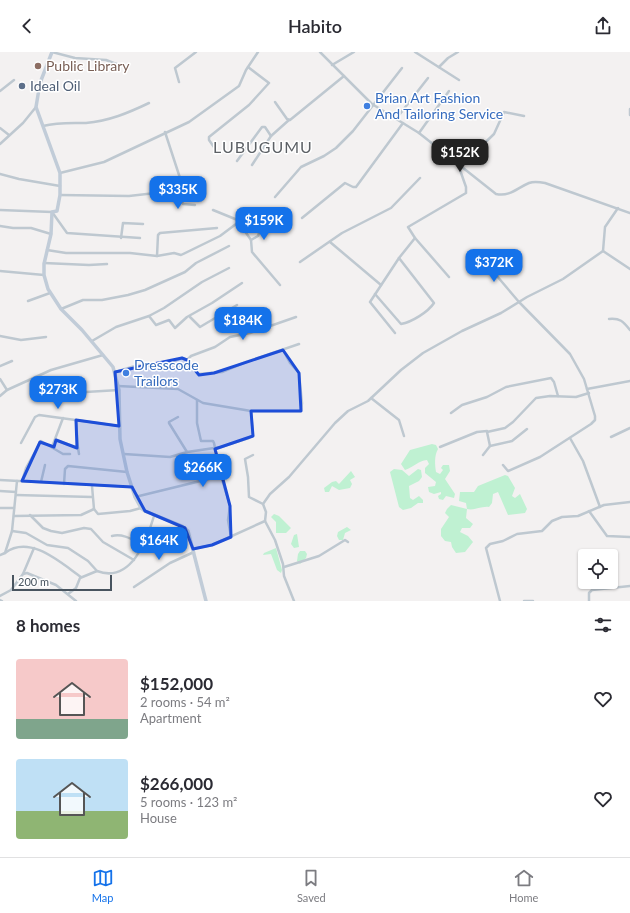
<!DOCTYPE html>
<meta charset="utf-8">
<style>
:root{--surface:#fff;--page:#f2f2f3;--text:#2b2b33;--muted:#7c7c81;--line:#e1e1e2;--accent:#1472ea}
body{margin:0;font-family:Lato,sans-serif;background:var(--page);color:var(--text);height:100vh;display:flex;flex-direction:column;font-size:15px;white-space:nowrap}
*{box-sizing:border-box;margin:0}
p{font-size:13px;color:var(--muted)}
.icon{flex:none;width:22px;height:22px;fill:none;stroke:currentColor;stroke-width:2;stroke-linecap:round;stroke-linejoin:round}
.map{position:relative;height:549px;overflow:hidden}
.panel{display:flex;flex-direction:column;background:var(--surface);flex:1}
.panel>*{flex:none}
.tools{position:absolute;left:578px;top:497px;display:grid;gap:8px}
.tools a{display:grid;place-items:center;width:40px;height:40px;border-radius:4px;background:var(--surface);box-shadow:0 1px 3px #0004;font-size:20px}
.scale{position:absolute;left:12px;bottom:10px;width:100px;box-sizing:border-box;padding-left:4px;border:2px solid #48545f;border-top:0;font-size:11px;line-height:14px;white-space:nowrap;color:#48545f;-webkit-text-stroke:3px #fff;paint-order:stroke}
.price{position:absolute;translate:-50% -34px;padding:0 9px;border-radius:8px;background:var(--accent);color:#fff;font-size:13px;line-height:26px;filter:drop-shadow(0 1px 2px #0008)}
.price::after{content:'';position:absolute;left:50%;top:24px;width:12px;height:9px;margin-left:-6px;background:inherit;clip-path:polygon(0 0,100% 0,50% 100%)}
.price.current{background:#222;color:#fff}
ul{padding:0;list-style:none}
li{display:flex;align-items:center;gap:12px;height:100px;padding:0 16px}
li span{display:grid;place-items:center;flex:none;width:112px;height:80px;border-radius:4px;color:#555}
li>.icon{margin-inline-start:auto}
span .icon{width:48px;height:48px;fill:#fffc;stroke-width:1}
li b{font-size:17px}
h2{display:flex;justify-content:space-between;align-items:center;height:48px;padding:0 16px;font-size:17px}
header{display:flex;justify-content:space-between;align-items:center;height:52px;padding:0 16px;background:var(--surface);font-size:18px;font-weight:600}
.dock{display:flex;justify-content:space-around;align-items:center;height:56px;border-top:1px solid var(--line);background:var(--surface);font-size:11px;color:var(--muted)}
.dock a{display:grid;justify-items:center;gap:2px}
.dock .current{color:var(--accent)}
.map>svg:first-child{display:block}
.green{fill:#bff1d2}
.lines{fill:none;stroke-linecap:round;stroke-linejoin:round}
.street{stroke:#bec8d0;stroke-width:2.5}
.secondary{stroke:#c1ccd8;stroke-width:3.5}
.marked{fill:#1d4ed8;fill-opacity:0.2;stroke:#1d4ed8;stroke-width:3;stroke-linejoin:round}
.education-dot{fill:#8d6e63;stroke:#fff;stroke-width:1.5}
.service-dot{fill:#5c6f8a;stroke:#fff;stroke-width:1.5}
.shop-dot{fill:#3f7fe0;stroke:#fff;stroke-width:1.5}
.labels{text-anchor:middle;stroke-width:3;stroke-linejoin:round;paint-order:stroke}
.education-label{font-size:14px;fill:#785e54;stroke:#fff;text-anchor:start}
.service-label{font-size:14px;fill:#4e5e75;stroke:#fff;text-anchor:start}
.shop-label{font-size:14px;fill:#366cbe;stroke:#fff;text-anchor:start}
.quarter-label{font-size:16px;letter-spacing:1px;fill:#5d6166;stroke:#fff}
</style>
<header><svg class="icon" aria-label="back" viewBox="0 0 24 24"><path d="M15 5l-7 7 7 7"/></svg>Habito<svg class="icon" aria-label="share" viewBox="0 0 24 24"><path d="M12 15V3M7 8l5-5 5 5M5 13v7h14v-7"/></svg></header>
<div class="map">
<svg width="630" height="549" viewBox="0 0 630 549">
<rect width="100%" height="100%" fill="#f3f1f1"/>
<g class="green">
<path d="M432,392L436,393L438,397C434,404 435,413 436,420L440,422L443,418L441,416L443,413H449L450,419L445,427L455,442L454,446L446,444L443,448L439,447L438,444L441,442V440L434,442L429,440L428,435L435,434L436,430L425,421V416L429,412L427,408C418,409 414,415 405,418L401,412L410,398Z"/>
<polygon points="394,417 402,418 409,424 418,417 421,418 422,425 419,429 409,434 410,446 413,448 419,444 423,448 423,451 418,451 411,456 403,458 399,455 390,420"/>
<polygon points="351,419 355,425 350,428 352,432 350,436 339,438 332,434 329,440 325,440 324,436 332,430 336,429 339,432"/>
<path d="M505,423L508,424L515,436L512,444L515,446L520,442L527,457L525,461L508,463L498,440L493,442L492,451L489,455C481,454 474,459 467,457L466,466L473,472L470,476H462L460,480L468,484L473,490L465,500L456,501L452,495L451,490L445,489L441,484V477L449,465L445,461L447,457L451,453L467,457L466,451L459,449L460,440H474L478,434Z"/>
<polygon points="274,462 279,464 291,476 286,481 276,481 276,470 271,465"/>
<polygon points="347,475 351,478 345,481 343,488 339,488 337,484 338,480"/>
<polygon points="297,482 299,495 294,496 291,492 294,483"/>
<polygon points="276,496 282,518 281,521 277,518 271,502 263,503 264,501"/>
<polygon points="300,499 305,499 307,502 306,506 300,512 297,509 298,502"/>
</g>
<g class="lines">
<g class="street">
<polyline points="52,0 75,6 106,8 119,13"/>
<path d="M320,0L372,52L419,81L496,142C510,145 517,136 529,131C534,129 540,130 545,131L630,161"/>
<polyline points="415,0 459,28"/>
<polyline points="332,13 354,0"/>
<polyline points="439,15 448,6 458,0"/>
<polyline points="179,30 175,16 196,0"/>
<polyline points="0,39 14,28"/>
<polyline points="275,50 287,67 290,68 344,24"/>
<polyline points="630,57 630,63"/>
<polyline points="396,67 428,26"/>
<path d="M43,74C58,70 71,71 86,71C109,69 128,61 149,51"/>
<polyline points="0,76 9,83"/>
<polyline points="419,81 449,39"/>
<polyline points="0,92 23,71 36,55"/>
<polyline points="216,98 209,88 209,85 249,53 269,31 248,15"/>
<polyline points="237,109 262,75 265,75 271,84"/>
<polyline points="252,113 271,84 289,68"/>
<polyline points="60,121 104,110 189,70 239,34 246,18 258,0"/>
<polyline points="0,122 19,127 60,134"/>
<polyline points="178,140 183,152 195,153"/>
<polyline points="60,143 129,144 182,138 180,126 165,80"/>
<polyline points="275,145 301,115 324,104 336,96 353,79 402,16"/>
<polyline points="0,158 52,160 67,181 140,186"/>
<polyline points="213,158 240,169 244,178 251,188 252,200 280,233"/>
<polyline points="302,166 345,131 353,135 356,135 403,71"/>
<polyline points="0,174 13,176 31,176 51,182"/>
<polyline points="121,186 123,171 143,172"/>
<polyline points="251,188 258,184 260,178"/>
<polyline points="330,190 381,233"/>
<polyline points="47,198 66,201 130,201 157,204 174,201 181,203 220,184 240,169"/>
<polyline points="603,199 630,217"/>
<polyline points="479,203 519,250 570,302 584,327 595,364 595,368 591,372 540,405 508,419 503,413"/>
<polyline points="157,204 158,183 160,181 217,176"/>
<polyline points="300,210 342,181 391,156 420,126"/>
<polyline points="44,211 89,213 107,212"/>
<polyline points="0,219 44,223"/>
<polyline points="449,225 415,186 408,175 466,141 466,135 460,118 462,113 494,82 504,60 524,64"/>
<path d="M375,242L401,272C412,270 428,260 434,251L399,206"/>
<polyline points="28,249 50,241"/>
<polyline points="61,257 83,248 102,248 128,243 145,238 185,220 196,211 229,194"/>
<polyline points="149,264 156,273 169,268 175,276 187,265 212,251 242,231"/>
<polyline points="190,265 200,275 237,253"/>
<path d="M609,267C620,266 623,269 630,278"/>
<polyline points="247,281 244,269 257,261"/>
<polyline points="395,281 370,250 399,206 415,186"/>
<polyline points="0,284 21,288 46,285"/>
<polyline points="92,289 116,275 149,264 164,256 202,230 229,216"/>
<polyline points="187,308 191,304 215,295 230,285 250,281 296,265"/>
<polyline points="0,314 12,309"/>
<polyline points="115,320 135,314 168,311 182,306 187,308 198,322 222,320 246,310 299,292"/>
<polyline points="0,327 7,338"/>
<polyline points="118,334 178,337 203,351 251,359 301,359 302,351 299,321 290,311 283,298"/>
<polyline points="587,337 630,329"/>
<polyline points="69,341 119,338"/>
<polyline points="0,344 7,338 51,318 103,303"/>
<polyline points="371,346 399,368 404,384"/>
<polyline points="197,348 197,371 201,389 213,389 214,391 221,424"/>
<polyline points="451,361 462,353 487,345 506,335 551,326 554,330 558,344"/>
<polyline points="76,368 78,396"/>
<polyline points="611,385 630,376"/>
<polyline points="570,386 583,409 600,455"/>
<polyline points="56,388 78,396 79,402"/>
<polyline points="21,391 35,365 39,363 119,374"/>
<polyline points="490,394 512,389 527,377"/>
<polyline points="52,395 63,366"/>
<polyline points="440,395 477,380 487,379"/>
<polyline points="187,400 221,395 249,386 253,384 251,359"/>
<polyline points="124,402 170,405 187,400 169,371 169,370 178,365"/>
<polyline points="253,403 245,407 248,425 249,445 263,452"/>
<polyline points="483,403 490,394 487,380 505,376 513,370 536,346 550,344 576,345 589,341"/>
<polyline points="0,428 132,435"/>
<polyline points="22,429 26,416 41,389 63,402 70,402"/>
<polyline points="41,430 45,413"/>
<polyline points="64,432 65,417 68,414 127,420"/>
<polyline points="92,434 94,457 98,462 130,459 141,456"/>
<polyline points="0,439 16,440"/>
<polyline points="16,443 92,445"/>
<polyline points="135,445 221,424 230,454 228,468 231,485"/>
<polyline points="0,456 14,456"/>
<polyline points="589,459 607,484 630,485"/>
<polyline points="30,463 43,476 51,479 62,481 84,476 91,477 103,490 134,508"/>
<polyline points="14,464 81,463 94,457"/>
<polyline points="265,469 275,488 283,512 284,524 294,549"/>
<path d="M12,479L26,481L47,493L68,496L88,509L97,519C131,532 147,488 154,464"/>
<path d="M112,484C123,481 133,488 143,493"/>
<polyline points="193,497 212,493 265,469 266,460 263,452 270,442 289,425 335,371 348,359 368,349 401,318 423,301 462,279 501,261 527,245 563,227 603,199 605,175 618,156"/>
<path d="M5,501C30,482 61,511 81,525"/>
<polyline points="0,503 5,501 12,479 17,429"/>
<polyline points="284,515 319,504 345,488 348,490"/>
<polyline points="23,522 34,496"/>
<polyline points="134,535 170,511 194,500"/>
<polyline points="68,542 76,536 80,526 97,519"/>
<polyline points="0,544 11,538 23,522 27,521 56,533 76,549"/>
<polyline points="0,548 2,549"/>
<polyline points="500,549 486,496 490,492 503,489 517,482 542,479 552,469 562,465 578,464 604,453 630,450"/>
<polyline points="524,549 533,549"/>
<polyline points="589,549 589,541 592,538 630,534"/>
</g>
<polyline class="secondary" points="52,0 40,31 36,55 60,121 60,143 57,159 52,160 51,182 44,212 44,223 48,237 61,257 82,278 113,315 119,338 120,387 127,420 135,445 141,456 145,459 182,474 188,479 206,549"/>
</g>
<path class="marked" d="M283,298L299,321L301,359H251L253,384L215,397L230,454L231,485L212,493L193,497L185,476L145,459L132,435L22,429L40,390L54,395L56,388L77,396L76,368L119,374L115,320L182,306L187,308L199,323L214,321Z"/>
<circle class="education-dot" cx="38" cy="14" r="4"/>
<circle class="service-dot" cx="22" cy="34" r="4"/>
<g class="shop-dot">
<circle cx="367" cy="54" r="4"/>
<circle cx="126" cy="321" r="4"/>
</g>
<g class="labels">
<g class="education-label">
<text x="46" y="19">Public Library</text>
</g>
<g class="service-label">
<text x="30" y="39">Ideal Oil</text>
</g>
<g class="shop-label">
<text x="375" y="51">Brian Art Fashion<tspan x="375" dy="16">And Tailoring Service</tspan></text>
<text x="134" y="318">Dresscode<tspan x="134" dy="16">Trailors</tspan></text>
</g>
<g class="quarter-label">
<text x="263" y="101">LUBUGUMU</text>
</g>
</g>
</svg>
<div class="tools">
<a><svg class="icon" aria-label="locate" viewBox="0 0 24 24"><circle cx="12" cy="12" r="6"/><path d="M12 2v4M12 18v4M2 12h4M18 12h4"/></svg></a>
</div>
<div class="scale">200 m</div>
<b class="price current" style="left:460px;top:121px">$152K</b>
<b class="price" style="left:178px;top:158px">$335K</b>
<b class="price" style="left:264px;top:189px">$159K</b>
<b class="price" style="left:494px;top:231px">$372K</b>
<b class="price" style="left:243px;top:289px">$184K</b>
<b class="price" style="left:58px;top:358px">$273K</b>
<b class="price" style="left:203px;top:436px">$266K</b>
<b class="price" style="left:159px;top:509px">$164K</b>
</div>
<section class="panel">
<h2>8 homes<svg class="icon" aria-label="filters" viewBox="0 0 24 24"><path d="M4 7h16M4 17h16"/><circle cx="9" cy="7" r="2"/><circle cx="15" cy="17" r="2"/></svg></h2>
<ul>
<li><span style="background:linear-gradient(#f6c9c9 75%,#7fa58c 0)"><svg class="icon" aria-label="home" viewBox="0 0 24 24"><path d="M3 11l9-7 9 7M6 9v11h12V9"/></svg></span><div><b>$152,000</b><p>2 rooms · 54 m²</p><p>Apartment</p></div><svg class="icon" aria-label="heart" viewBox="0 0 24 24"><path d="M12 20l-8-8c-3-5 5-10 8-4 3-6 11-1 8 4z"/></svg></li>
<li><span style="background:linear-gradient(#bfe0f5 65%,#8fb573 0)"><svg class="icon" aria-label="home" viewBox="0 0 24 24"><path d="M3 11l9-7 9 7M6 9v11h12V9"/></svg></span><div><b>$266,000</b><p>5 rooms · 123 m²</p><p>House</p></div><svg class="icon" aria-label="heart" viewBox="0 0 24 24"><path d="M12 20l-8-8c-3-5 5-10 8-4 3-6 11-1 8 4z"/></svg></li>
</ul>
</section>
<nav class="dock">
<a class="current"><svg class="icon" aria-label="map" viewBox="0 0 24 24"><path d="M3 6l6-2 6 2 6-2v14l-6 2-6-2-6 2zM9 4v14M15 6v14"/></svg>Map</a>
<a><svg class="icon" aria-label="saved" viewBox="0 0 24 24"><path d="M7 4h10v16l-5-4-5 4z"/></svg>Saved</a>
<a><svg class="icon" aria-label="home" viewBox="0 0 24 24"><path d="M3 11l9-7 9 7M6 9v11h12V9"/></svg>Home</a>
</nav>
